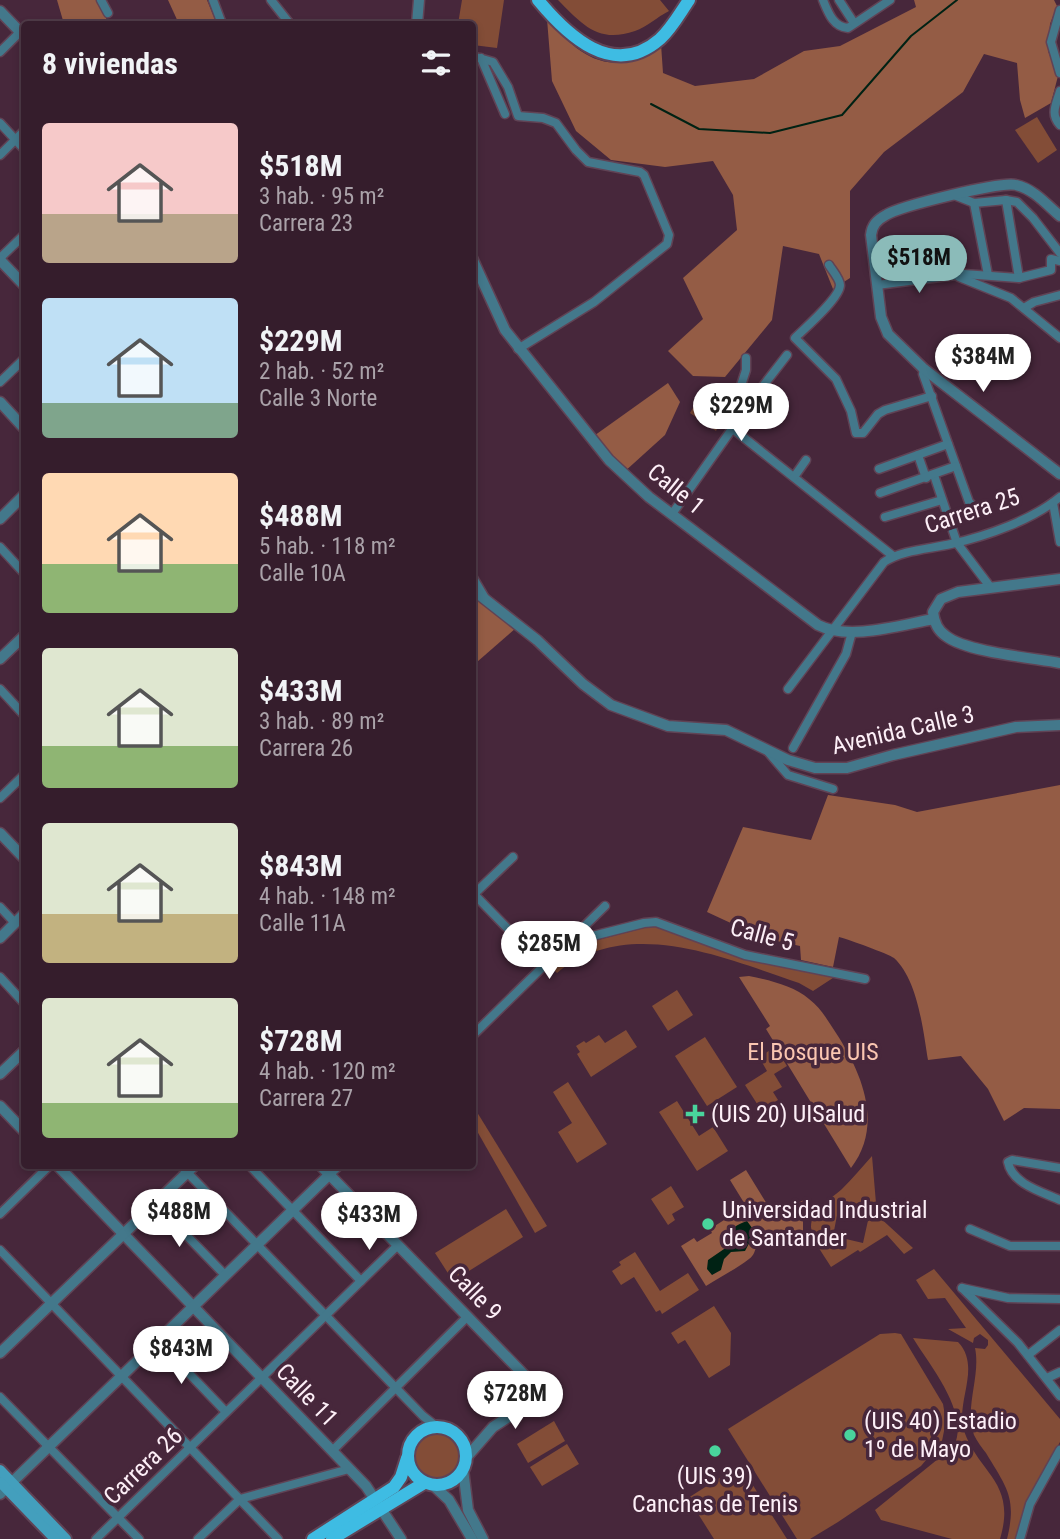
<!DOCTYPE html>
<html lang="es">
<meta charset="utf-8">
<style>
:root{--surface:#351d2c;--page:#402a38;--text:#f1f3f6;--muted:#aaa2a9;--line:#4f3b48;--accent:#8bbbb9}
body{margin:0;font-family:"Roboto Condensed",sans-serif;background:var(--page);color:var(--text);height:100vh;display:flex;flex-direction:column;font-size:26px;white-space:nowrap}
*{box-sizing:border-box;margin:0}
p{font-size:23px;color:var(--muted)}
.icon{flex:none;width:38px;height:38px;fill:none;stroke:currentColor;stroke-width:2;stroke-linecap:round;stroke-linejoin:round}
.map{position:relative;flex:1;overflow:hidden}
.details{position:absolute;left:21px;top:21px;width:455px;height:1148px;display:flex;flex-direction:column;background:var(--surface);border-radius:7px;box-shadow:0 4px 10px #0003,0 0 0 2px var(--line)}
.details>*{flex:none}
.price{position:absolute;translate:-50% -60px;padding:0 16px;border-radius:24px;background:#fff;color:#222;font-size:23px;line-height:46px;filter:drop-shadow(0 2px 4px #0008)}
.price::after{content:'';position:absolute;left:50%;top:42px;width:21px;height:16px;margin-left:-10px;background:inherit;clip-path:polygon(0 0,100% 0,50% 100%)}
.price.selected{background:var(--accent);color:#111}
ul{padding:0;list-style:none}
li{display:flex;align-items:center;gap:21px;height:175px;padding:0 21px}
li span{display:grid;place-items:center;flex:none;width:196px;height:140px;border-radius:7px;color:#555}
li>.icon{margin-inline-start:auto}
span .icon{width:84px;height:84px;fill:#fffc;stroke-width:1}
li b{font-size:30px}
h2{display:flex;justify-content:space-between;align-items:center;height:84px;padding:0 21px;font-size:30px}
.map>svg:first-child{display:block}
.green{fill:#834d37;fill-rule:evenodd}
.forest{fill:#945c45}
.water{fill:#002214}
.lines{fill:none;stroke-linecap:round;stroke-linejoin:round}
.stream{stroke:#002214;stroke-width:2}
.minor-casing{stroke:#604355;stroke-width:11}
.tertiary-casing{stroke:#604355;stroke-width:13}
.secondary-casing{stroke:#604355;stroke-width:14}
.primary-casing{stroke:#604355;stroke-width:16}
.minor{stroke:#43788b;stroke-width:8}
.tertiary{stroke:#43788b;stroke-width:10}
.secondary{stroke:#439fbd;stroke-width:10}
.primary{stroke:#3ebce3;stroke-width:12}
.poi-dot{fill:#49d49c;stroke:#47273b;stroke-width:2.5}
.labels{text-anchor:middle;stroke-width:7;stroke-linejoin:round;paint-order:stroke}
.street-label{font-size:24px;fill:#fdeff7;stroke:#47273b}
.park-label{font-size:24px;fill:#fac6b1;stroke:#47273b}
.poi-label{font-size:24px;fill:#fdeff7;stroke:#47273b;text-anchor:start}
</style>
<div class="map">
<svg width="1060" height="1539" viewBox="0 0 1060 1539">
<rect width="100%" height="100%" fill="#47273b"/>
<g class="green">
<polygon points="462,0 504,0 497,48 473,45 472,24 458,24"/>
<path d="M558,0H660L669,11C657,17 647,27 635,31C598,44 582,24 558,0Z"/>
<polygon points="1037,117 1057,150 1038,163 1015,130"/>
<polygon points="700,396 724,414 716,431 690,413"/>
<path d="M656,925L739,956L836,976L813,991L799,983C724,958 628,915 557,973L553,969L578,945Z"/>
<polygon points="677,990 693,1015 668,1031 652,1006"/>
<polygon points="626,1030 637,1047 591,1077 577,1054 580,1052 576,1046 584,1041 586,1043 599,1035 605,1043"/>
<polygon points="705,1037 737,1087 707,1106 675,1056"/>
<polygon points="775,1047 787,1066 774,1074 782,1087 773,1092 778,1100 761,1110 745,1085 767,1071 759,1057"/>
<polygon points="568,1082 607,1144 577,1163 558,1132 572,1123 553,1092"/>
<polygon points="677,1101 699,1136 713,1127 728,1151 697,1171 659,1112"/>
<polygon points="472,1104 547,1226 535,1233 473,1124"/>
<path d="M872,1156L877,1215L913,1248L904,1254L887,1235L860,1252L858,1250L831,1267C824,1255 812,1241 811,1227C811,1209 830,1200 842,1189C852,1179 862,1167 872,1156ZM840,1200L871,1207L863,1243L833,1236Z"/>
<polygon points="671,1186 684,1207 672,1214 675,1220 668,1225 651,1199"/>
<polygon points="506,1209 523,1237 453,1281 435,1253"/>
<polygon points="635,1252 660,1291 688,1273 699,1290 662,1314 660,1310 656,1312 634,1277 621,1285 612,1271 621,1265 619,1262"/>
<path d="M934,1269L1060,1419V1442L1025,1506L1016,1539H1007C1017,1498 1007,1488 986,1453C982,1448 977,1441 974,1435C964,1408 981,1376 975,1348L985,1349L988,1345V1340L980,1334L974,1338L973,1343L948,1329L966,1328L945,1298L928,1299L916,1280Z"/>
<polygon points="714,1306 731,1333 730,1365 709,1378 685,1340 678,1344 671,1333"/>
<polygon points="895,1333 901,1334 943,1404 946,1421 942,1441 921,1466 838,1522 810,1539 797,1539 728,1429 880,1334"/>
<path d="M913,1338L958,1342C982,1367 955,1402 964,1431C979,1474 1017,1482 1000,1539H952L881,1520L875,1510L954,1446C970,1413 930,1366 913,1338Z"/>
<polygon points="554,1421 565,1441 528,1463 517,1444"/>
<circle cx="437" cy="1456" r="23"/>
<polygon points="567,1444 579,1464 542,1486 530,1467"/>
<polygon points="740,1465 787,1539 714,1539 688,1498"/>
</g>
<g class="forest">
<polygon points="57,0 97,0 109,24 64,24"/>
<polygon points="168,0 207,0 217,24 179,24"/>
<path d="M914,0H1054L1057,6L1050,24L1048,51L1058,76L1051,103L1025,118L1020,100L1017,63L984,54L963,92L884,152L850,191V278L833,289L819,254L783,246L772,320L725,377L693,376L668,351L703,319L683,278L737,230L733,195L713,161L665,167L611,160L576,131L552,81L547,19C567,42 597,73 632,59C642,55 652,49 661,44L663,73L695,86L754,79L804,51L840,46L916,7Z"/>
<polygon points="668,383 680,402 665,435 623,473 591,438"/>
<polygon points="472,596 516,628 477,662 473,659"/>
<path d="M1060,785V1109L1024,1108L1004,1121L988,1089L961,1056L928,1060C923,1030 918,980 894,958C889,954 847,939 839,937L833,967L801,960L800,946L763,938L707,912L743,827L811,840L828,795L895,805L917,812Z"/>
<path d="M749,976C769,980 794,986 809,999C821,1008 828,1021 836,1033C862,1073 884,1125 851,1168L766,1029L770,1026L739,977Z"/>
<path d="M746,1170L775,1217L805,1199L810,1206L803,1217V1237L792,1243C783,1233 767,1232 758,1245C754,1250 755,1255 749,1259C736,1269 720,1277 706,1286L681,1246L694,1238L697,1242L712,1233L710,1229L746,1206L730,1180Z"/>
</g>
<path class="water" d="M747,1221L755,1232L745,1251L731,1252L724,1259L721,1270L712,1275L707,1269L708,1260L727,1247C729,1231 732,1226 747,1221Z"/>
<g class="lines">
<polyline class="stream" points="651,104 699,129 770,133 842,115 911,36 957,0"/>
<defs>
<g id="minor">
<polyline points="101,0 108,13"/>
<polyline points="213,0 222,24"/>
<polyline points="271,0 290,24"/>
<path d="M823,0C828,12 833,27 848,28L890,0"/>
<polyline points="839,0 854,23"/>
<polyline points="1060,10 1051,42 1060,73"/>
<polyline points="0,52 20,32"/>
<polyline points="472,56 493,62 508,87 518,116 543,118 556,123 576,150 588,162 640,172 644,175 669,235 667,244 594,302 518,349"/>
<polyline points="481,58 505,114"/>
<path d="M1060,91C1056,105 1050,114 1060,125"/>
<polyline points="0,123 24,149"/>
<polyline points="0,155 24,131"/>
<polyline points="954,195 974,203 1006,200 1017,202 1033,218 1060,253"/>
<polyline points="1006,200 1019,278"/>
<polyline points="974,203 988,275"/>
<polyline points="0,258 24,235"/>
<path d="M829,265C832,270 840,279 840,285C840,298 805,328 795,338L836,379L851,411L856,433H863L878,414L885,410L932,396"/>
<polyline points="959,277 1011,298 1060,338"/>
<polyline points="877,285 964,274 1019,278 1051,270 1051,259 1060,261"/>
<polyline points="1024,308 1034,302 1060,295"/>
<polyline points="924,369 923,374 969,502 975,508"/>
<polyline points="0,382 24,359"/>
<polyline points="744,411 736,401 746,370 746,358"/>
<polyline points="733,429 893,556"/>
<polyline points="918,455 926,478"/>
<polyline points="879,469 948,444"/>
<polyline points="934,475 957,543 991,588"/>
<polyline points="794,477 806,460"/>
<polyline points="880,493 956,466"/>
<polyline points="1053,503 1060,542"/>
<polyline points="672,514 756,395 787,355"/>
<polyline points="885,517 942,500"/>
<polyline points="0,547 24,573"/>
<polyline points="472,576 485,598"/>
<polyline points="0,689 24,715"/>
<path d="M788,689L884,562C902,550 929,549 951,544C987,536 1032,520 1060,497"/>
<polyline points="793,748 846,654 852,632"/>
<polyline points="769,753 788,775 833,789"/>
<polyline points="472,755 472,757"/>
<polyline points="0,798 24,775"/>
<polyline points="472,892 544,966"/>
<polyline points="472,896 513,857"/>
<polyline points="0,907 15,923"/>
<polyline points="569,942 644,923 656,922 745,955 865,979"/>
<polyline points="0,977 24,1003"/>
<polyline points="472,1036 605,906"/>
<polyline points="181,1166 423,1416 437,1427"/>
<polyline points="250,1166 361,1281"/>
<path d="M1060,1168L1012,1160L1008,1162C1012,1184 1042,1192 1060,1200"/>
<polyline points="330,1174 339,1166"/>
<polyline points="155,1203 225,1275"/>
<polyline points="0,1214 49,1166"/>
<polyline points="970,1229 1010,1246 1060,1246"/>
<polyline points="0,1250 278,1539"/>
<polyline points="962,1288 1018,1343 1060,1396"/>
<polyline points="962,1288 1008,1298 1060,1299"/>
<polyline points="157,1340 226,1412"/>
<polyline points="1028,1355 1060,1330"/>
<polyline points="1047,1378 1060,1372"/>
<polyline points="0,1397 139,1539"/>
<polyline points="332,1451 468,1316"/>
<polyline points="96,1539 398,1245"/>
<polyline points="198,1539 240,1499 349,1469"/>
<polyline points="1020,1539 1030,1504 1060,1450"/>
</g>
<g id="tertiary">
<polyline points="0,11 24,36"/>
<polyline points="417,24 419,0"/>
<path d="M1060,216C1047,205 1034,189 1016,185C1001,181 901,206 886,215C877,220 872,225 871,235L881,317L888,334L924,369L1060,474"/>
<path d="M472,258L505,330L609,460L649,497L818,625C849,641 900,625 934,619"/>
<polyline points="0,260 24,285"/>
<polyline points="0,402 24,428"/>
<polyline points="0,519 24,495"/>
<path d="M1060,579L958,592L941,599L933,612C934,622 937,630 946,636C966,652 1033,658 1060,663"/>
<polyline points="472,589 537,640 583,684 611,705 668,726 726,730 788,760 815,768 847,768 893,755 1016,727 1060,725"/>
<polyline points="0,659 24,636"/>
<polyline points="0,833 24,858"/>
<polyline points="0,938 24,914"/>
<polyline points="0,1074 24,1051"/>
<polyline points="0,1106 24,1131"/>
<polyline points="58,1166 366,1486 401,1539"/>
<polyline points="321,1166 533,1384 536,1393 533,1401 493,1427 466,1458"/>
<polyline points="0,1353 194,1166"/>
<polyline points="463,1469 468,1510 483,1539"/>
<polyline points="433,1485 449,1500 472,1539"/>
<polyline points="0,1494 330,1174"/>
</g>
<g id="secondary">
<polyline points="0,1470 66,1539"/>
<polyline points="0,1482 55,1539"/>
</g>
<g id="primary">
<path d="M538,0C567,35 613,80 660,39C672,28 680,13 689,0"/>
<circle cx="437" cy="1456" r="29"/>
<polyline points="313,1539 394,1487 401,1477 407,1458"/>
<polyline points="332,1539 424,1483"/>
</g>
</defs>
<use href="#minor" class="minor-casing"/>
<use href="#tertiary" class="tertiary-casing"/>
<use href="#secondary" class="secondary-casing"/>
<use href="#primary" class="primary-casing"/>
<use href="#minor" class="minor"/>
<use href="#tertiary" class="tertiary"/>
<use href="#secondary" class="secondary"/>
<use href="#primary" class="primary"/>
</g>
<g class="poi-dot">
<path d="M691.5 1103.5h7v7h7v7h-7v7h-7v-7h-7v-7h7z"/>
<circle cx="708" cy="1224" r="7"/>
<circle cx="850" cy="1435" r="7"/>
<circle cx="715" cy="1451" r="7"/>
</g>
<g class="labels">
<g class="street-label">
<text transform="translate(676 489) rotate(39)" y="8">Calle 1</text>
<text transform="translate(972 511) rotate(-18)" y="8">Carrera 25</text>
<text transform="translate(903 730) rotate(-13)" y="8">Avenida Calle 3</text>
<text transform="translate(762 935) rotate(15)" y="8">Calle 5</text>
<text transform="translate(475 1293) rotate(46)" y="8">Calle 9</text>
<text transform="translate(307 1395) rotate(46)" y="8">Calle 11</text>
<text transform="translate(143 1466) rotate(-44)" y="8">Carrera 26</text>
</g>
<g class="park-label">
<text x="813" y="1060">El Bosque UIS</text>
</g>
<g class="poi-label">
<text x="711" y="1122">(UIS 20) UISalud</text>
<text x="722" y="1218">Universidad Industrial<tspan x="722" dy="28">de Santander</tspan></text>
<text x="864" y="1429">(UIS 40) Estadio<tspan x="864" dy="28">1º de Mayo</tspan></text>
<text x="715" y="1484" text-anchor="middle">(UIS 39)<tspan x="715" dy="28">Canchas de Tenis</tspan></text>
</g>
</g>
</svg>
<b class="price selected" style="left:919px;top:295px">$518M</b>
<b class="price" style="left:983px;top:394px">$384M</b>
<b class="price" style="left:741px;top:443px">$229M</b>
<b class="price" style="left:549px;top:981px">$285M</b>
<b class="price" style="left:179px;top:1249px">$488M</b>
<b class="price" style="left:369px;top:1252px">$433M</b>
<b class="price" style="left:181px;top:1386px">$843M</b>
<b class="price" style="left:515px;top:1431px">$728M</b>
<section class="details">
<h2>8 viviendas<svg class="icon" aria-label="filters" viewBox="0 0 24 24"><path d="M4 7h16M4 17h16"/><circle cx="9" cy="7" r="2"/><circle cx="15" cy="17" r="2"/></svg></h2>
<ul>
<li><span style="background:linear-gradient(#f6c9c9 65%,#b9a48a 0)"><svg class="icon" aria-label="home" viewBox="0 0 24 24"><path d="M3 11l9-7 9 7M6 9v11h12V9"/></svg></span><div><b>$518M</b><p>3 hab. · 95 m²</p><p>Carrera 23</p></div></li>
<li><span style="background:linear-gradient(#bfe0f5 75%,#7fa58c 0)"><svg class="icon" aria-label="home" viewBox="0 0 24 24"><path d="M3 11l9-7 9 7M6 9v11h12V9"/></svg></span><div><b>$229M</b><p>2 hab. · 52 m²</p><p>Calle 3 Norte</p></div></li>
<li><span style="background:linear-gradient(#ffd9b3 65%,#8fb573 0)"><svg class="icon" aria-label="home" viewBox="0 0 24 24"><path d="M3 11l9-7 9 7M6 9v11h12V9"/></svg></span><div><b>$488M</b><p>5 hab. · 118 m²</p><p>Calle 10A</p></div></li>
<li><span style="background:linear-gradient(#dfe7d0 70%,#8fb573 0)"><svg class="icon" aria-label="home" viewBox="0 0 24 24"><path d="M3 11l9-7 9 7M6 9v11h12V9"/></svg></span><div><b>$433M</b><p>3 hab. · 89 m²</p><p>Carrera 26</p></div></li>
<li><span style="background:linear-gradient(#dfe7d0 65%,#c2b280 0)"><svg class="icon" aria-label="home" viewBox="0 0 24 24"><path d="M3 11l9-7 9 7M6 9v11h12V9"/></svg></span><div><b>$843M</b><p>4 hab. · 148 m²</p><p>Calle 11A</p></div></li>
<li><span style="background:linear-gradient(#dfe7d0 75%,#8fb573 0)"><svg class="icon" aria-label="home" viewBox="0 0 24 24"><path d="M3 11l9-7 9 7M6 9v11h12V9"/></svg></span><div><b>$728M</b><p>4 hab. · 120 m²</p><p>Carrera 27</p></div></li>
</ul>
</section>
</div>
